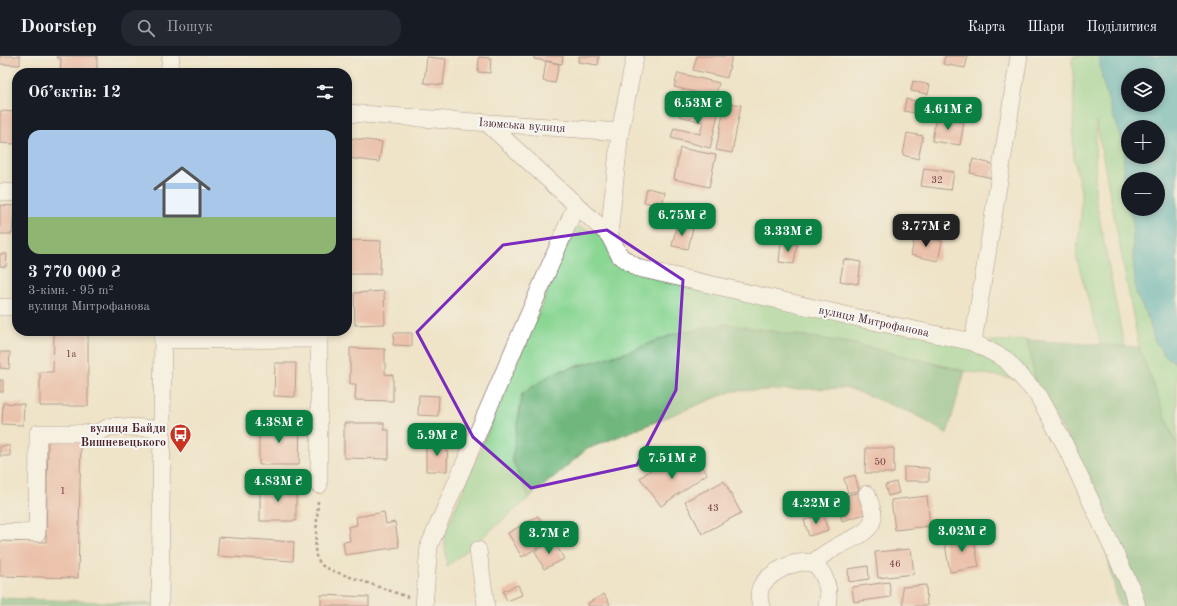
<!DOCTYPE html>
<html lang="uk">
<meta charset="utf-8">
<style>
:root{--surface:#171b24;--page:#242831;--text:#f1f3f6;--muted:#9ea1a6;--line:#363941;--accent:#0b8043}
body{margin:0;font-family:"Old Standard TT",serif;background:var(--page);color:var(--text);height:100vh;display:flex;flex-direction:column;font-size:15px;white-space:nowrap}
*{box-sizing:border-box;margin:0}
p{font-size:13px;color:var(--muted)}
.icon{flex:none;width:22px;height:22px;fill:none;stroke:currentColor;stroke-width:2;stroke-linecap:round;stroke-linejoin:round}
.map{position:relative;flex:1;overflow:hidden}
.sheet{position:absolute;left:12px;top:12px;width:340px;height:268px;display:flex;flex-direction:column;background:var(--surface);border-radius:16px;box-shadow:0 2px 6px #0003}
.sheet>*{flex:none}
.fabs{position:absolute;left:1121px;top:12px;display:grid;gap:8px}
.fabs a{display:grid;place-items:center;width:44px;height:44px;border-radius:50%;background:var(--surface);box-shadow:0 2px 6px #0003;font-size:20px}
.price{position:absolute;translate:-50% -34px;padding:0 9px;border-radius:8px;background:var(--accent);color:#fff;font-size:13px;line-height:26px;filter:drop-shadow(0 1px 2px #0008)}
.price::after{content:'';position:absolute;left:50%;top:24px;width:12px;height:9px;margin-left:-6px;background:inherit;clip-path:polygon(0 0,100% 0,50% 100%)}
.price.current{background:#222;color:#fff}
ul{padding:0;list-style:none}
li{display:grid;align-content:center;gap:8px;height:212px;padding:0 16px}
li span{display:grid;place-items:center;height:124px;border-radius:12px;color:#555}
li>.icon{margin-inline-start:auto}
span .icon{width:72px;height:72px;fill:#fffc;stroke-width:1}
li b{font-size:17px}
h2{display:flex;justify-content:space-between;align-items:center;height:48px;padding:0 16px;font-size:17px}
header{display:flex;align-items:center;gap:24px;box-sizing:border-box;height:56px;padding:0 20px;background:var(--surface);border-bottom:1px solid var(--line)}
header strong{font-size:19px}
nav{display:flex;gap:22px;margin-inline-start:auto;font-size:14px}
.search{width:280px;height:36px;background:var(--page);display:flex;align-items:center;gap:10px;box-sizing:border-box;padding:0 14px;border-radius:16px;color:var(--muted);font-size:15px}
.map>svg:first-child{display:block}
.green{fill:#8ad693;stroke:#6a7a5f}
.forest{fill:#6fb77d;stroke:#5c6b54}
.water{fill:#3dacbb;stroke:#446673;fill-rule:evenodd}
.building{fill:#e79888}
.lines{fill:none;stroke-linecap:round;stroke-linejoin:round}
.minor-casing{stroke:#633d43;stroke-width:18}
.path{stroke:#633d43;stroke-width:2.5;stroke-dasharray:3 3;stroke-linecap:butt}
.minor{stroke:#fff;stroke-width:17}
.marked{fill:none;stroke:#7b2cbf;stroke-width:3;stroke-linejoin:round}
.labels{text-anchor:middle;stroke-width:4;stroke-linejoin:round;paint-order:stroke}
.number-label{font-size:10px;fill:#713d42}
.street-label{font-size:12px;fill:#4a1f2b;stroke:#f6f6f2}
.poi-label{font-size:12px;font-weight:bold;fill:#4a1f2b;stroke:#f6f6f2;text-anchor:end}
</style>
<header>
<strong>Doorstep</strong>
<div class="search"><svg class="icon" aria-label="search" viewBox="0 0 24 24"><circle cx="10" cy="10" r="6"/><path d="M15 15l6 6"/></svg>Пошук</div>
<nav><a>Карта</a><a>Шари</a><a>Поділитися</a></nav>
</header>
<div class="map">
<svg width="1177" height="550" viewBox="0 0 1177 550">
<rect width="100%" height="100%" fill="#f6f6f2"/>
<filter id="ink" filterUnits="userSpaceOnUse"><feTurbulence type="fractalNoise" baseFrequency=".025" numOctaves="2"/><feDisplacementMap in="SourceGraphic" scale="8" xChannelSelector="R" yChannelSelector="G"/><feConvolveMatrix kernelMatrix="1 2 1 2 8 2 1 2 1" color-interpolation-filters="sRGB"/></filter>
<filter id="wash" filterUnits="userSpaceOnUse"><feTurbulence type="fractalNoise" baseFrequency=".012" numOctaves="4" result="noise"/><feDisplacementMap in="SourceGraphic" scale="16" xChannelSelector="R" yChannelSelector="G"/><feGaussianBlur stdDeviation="0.9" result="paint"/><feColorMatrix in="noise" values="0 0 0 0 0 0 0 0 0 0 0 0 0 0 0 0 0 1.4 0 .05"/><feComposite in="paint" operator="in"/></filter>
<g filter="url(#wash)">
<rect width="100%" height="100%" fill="#efe4c8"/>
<g class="green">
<polygon points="1073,0 1100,0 1102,23 1113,60 1125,90 1123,115 1124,135 1133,166 1133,201 1137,238 1149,264 1154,283 1164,299 1177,308 1177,390 1139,291 1096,65 1095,140 1125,294 1104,300 1076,200 1081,161 1081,136 1074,103 1073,83 1074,28 1072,5"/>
<polygon points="575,170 609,179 620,200 973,286 1027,284 1036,326 965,315 850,287 674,278 628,296 553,317 512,403 529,442 447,511 444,479"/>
</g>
<g class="forest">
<polygon points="726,268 850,287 965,315 947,378 914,358 848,332 733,335 587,393 529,442 512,403 522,338 553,317 628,296 674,278"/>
<polygon points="1027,284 1139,291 1177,390 1177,550 1119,550 1088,419 1036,326"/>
<polygon points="0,542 160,548 160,550 0,550"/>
</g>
<path class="water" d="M1099,0H1177V308L1164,299L1154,283L1149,264L1136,238L1133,201V166L1128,153H1158V123H1128V152L1124,135L1123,115L1125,90L1113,60L1102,23ZM1128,19H1158V49H1128ZM1128,71H1158V101H1128Z"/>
<g id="blocks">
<g class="building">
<polygon points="0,0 20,0 20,9 0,8"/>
<polygon points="57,0 97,0 97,17 60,17 61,2 57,2"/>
<polygon points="534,0 563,0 562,8 534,3"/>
<polygon points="579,0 599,0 598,9 578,6"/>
<polygon points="697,0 732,0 727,22 693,14"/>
<polygon points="945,0 968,0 965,12 943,8"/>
<polygon points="427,1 446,3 443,29 424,27"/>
<polygon points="479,1 491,2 490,17 478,16"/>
<polygon points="546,5 559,8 555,27 543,25"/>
<polygon points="678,17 719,27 715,41 674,31"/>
<polygon points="913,25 930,29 928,38 911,35"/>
<polygon points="906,43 933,49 930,60 904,55"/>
<polygon points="683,46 719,55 710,92 671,82 674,72 700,78 703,66 679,60"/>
<polygon points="725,46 741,49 732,97 716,94"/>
<polygon points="0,55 17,56 17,75 16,75 15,88 0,87"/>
<polygon points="936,61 964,66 960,89 932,85"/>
<polygon points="907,77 923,80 918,103 903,99"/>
<polygon points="349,82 382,86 379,106 347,102"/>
<polygon points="680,92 716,99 709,131 674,123"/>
<polygon points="973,103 995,109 992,122 970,117"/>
<polygon points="924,112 954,116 951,134 921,130"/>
<polygon points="647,132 665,136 662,150 644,146"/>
<polygon points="0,149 14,150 12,178 0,178"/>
<polygon points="677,168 693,172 688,193 672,190"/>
<polygon points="915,179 942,185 938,205 911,199"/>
<polygon points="347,184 381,185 380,218 347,218"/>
<polygon points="781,187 797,188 794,208 779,206"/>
<polygon points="0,198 7,198 6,211 0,210"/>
<polygon points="844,203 861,206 858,228 840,225"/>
<polygon points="384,235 385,268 355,269 354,237"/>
<polygon points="50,275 88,275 88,350 40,350 40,316 53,316 54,278 50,278"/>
<polygon points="394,277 412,277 412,290 393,289"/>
<polygon points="350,292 385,293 385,318 393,319 393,345 355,344 356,328 350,328"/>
<polygon points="0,296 10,296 9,313 0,312"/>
<polygon points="275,307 296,307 295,341 274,340"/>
<rect x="0" y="324" width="3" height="12"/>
<polygon points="419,339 439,340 438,360 418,359"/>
<polygon points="3,347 24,348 23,369 2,368"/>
<polygon points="259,366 300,367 299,409 259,409"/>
<polygon points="344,367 384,367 384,374 389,374 389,403 344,402"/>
<polygon points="48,382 81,382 78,522 0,520 0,485 46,486"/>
<polygon points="426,387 448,387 447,415 426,415"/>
<rect x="0" y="390" width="10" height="10"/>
<polygon points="866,392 894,392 894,417 865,417"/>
<polygon points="696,402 707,418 661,450 640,422 663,405 670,414 678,409 681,413"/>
<polygon points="904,411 929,412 929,425 904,425"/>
<polygon points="855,419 859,434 848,437 844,422"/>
<polygon points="724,425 741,457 702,478 685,445"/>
<polygon points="896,426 899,437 888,440 885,429"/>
<polygon points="260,428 296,429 296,465 260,465"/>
<polygon points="859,436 865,458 842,465 836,443"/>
<polygon points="927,440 930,470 895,474 891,444"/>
<polygon points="384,456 386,468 395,466 399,491 345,499 343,486 350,485 348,471 357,469 356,461"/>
<polygon points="823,459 828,474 809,480 804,464"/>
<polygon points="538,460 552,483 522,501 508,477"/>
<polygon points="973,478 979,511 950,516 944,483"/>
<polygon points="219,481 294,486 293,505 217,500"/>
<polygon points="554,485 564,503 544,513 535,495"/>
<polygon points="911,493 914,518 878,522 875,496"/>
<polygon points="868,510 869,523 849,526 848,513"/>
<polygon points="889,526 891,541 854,546 852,531"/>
<polygon points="518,529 522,539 507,545 503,535"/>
<polygon points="926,529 927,550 903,550 902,531"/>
<polygon points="604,538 610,548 606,550 589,550 588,547"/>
<polygon points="321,539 369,541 369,550 321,550"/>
</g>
</g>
</g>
<g filter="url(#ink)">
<use href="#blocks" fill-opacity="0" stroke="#633d43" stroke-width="1"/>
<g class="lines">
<defs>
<g id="minor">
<polyline points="169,17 171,0"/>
<polyline points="347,57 620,76 635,0"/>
<polyline points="487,67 609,179"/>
<polyline points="620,76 609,179 620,200 638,212 867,264 973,286 1019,0"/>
<polyline points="0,136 17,137"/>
<polyline points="0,251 17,251"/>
<polyline points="163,284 319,283"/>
<polyline points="973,286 1005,303 1037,338 1064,387 1132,534 1137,550"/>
<polyline points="319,429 319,275"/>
<polyline points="0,476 37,477 38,377 97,377 111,370 162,373"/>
<polyline points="478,494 486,550"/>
<path d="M812,507C820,501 828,495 838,490C849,483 871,478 873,462C874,455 869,445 867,438"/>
<polyline points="160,550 163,275"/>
<polyline points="424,550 429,490 576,149"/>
<path d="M761,550C759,545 758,534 762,529C771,516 795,503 811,507C818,509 822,516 825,523C828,531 829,541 827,550"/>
</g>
</defs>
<use href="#minor" class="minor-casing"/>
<polyline class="path" points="318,445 315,498 321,509 333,515 408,541"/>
<use href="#minor" class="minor"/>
</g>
</g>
<path d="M0 0H1177V550H0ZM607,174L683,224L676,334L637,409L531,432L473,381L417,276L503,189Z" fill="#efe4c8" fill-opacity=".55" fill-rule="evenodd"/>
<path class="marked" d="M607,174L683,224L676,334L637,409L531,432L473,381L417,276L503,189Z"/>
<defs>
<symbol id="bus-pin" viewBox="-11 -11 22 30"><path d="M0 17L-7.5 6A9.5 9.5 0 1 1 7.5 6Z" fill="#c8321e" stroke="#f6f6f2"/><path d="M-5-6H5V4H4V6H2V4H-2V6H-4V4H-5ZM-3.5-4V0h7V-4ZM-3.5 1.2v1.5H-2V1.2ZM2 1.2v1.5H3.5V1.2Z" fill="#fff"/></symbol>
</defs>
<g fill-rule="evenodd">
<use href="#bus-pin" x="168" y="366" width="25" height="34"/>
</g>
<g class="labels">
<g class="number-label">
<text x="937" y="127">32</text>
<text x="71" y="301">1а</text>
<text x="880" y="409">50</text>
<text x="63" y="438">1</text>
<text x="713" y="455">43</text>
<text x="895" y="511">46</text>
</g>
<g class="street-label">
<text transform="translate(522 69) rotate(4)" y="4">Ізюмська вулиця</text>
<text transform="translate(874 265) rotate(12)" y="4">вулиця Митрофанова</text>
</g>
<g class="poi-label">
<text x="166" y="376">вулиця Байди<tspan x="166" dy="14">Вишневецького</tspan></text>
</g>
</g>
</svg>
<div class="fabs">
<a><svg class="icon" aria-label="layers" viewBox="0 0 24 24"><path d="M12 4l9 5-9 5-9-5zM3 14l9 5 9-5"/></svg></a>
<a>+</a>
<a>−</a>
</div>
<b class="price" style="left:698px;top:69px">6.53M ₴</b>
<b class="price" style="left:948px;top:75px">4.61M ₴</b>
<b class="price" style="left:682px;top:181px">6.75M ₴</b>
<b class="price current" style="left:926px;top:192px">3.77M ₴</b>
<b class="price" style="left:788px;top:197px">3.33M ₴</b>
<b class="price" style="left:279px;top:388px">4.38M ₴</b>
<b class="price" style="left:437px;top:401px">5.9M ₴</b>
<b class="price" style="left:672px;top:424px">7.51M ₴</b>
<b class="price" style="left:278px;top:447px">4.83M ₴</b>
<b class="price" style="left:816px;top:469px">4.22M ₴</b>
<b class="price" style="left:962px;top:497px">3.02M ₴</b>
<b class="price" style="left:549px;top:499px">3.7M ₴</b>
<section class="sheet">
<h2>Об’єктів: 12<svg class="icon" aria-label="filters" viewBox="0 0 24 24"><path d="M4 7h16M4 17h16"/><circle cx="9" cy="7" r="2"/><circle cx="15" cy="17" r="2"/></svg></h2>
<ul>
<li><span style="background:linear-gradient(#a9c7e8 70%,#8fb573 0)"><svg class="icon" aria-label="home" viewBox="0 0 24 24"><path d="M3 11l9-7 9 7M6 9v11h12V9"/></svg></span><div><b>3 770 000 ₴</b><p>3-кімн. · 95 m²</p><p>вулиця Митрофанова</p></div></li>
</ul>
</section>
</div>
